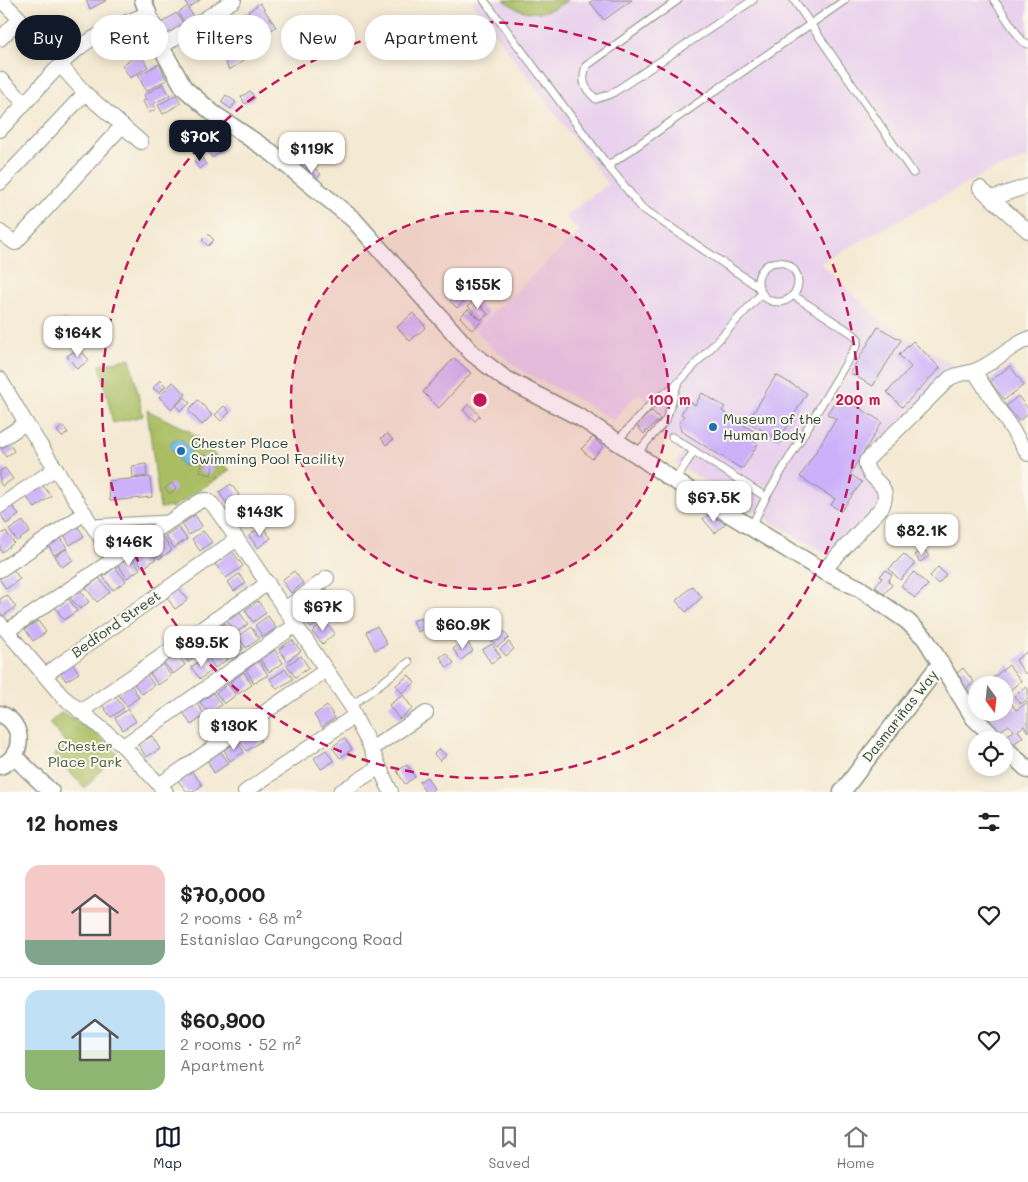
<!DOCTYPE html>
<meta charset="utf-8">
<style>
:root{--surface:#fff;--page:#f6f6f6;--text:#222;--muted:#767676;--line:#e0e0e0;--accent:#111827}
body{margin:0;font-family:Mali,sans-serif;background:var(--page);color:var(--text);height:100vh;display:flex;flex-direction:column;font-size:19px;white-space:nowrap}
*{box-sizing:border-box;margin:0}
p{font-size:16px;color:var(--muted)}
.icon{flex:none;width:28px;height:28px;fill:none;stroke:currentColor;stroke-width:2;stroke-linecap:round;stroke-linejoin:round}
.map{position:relative;height:792px;overflow:hidden}
.side{display:flex;flex-direction:column;background:var(--surface);flex:1}
.side>*{flex:none}
.top-card{position:absolute;left:15px;top:15px;width:500px;height:45px;display:flex;gap:10px}
.needle{width:32px;rotate:165deg}
.tools{position:absolute;left:968px;top:676px;display:grid;gap:10px}
.tools a{display:grid;place-items:center;width:45px;height:45px;border-radius:50%;background:var(--surface);box-shadow:0 2px 12px #0003;font-size:25px}
.price{position:absolute;translate:-50% -42px;padding:0 11px;border-radius:10px;background:#fff;color:#222;font-size:16px;line-height:32px;filter:drop-shadow(0 1px 2px #0008)}
.price::after{content:'';position:absolute;left:50%;top:30px;width:15px;height:11px;margin-left:-8px;background:inherit;clip-path:polygon(0 0,100% 0,50% 100%)}
.price.active{background:var(--accent);color:#fff}
ul{padding:0;list-style:none}
li{display:flex;align-items:center;gap:15px;height:125px;padding:0 25px}
li+li{border-top:1px solid var(--line)}
li span{display:grid;place-items:center;flex:none;width:140px;height:100px;border-radius:15px;color:#555}
li>.icon{margin-inline-start:auto}
span .icon{width:60px;height:60px;fill:#fffc;stroke-width:1}
li b{font-size:21px}
h2{display:flex;justify-content:space-between;align-items:center;height:60px;padding:0 25px;font-size:21px}
.tag{padding:0 18px;border-radius:22px;background:var(--surface);box-shadow:0 2px 12px #0003;font-size:18px;line-height:45px}
.tag.active{background:var(--accent);color:#fff}
.tab-bar{display:flex;justify-content:space-around;align-items:center;height:70px;border-top:1px solid var(--line);background:var(--surface);font-size:14px;color:var(--muted)}
.tab-bar a{display:grid;justify-items:center;gap:2px}
.tab-bar .active{color:var(--accent)}
.map>svg:first-child{display:block}
.built{fill:#e9d2ed}
.green{fill:#aabd62;stroke:#647d4b}
.water{fill:#70beea;stroke:#487e8f}
.building{fill:#ccb1fa}
.lines{fill:none;stroke-linecap:round;stroke-linejoin:round}
.service-casing{stroke:#8a9383;stroke-width:9}
.minor-casing{stroke:#8a9383;stroke-width:16}
.tertiary-casing{stroke:#8a9383;stroke-width:19}
.service{stroke:#fff;stroke-width:7}
.minor{stroke:#fff;stroke-width:14}
.tertiary{stroke:#fff;stroke-width:16}
.ring{fill:none;stroke:#c2185b;stroke-width:2.5;stroke-dasharray:9 6}
.poi-dot{fill:#1f6fb2;stroke:#fbf7ec;stroke-width:2}
.labels{text-anchor:middle;stroke-width:4;stroke-linejoin:round;paint-order:stroke}
.poi-label{font-size:14px;fill:#1f3d34;stroke:#fbf7ec;text-anchor:start}
.street-label{font-size:14px;fill:#1f3d34;stroke:#fbf7ec}
.park-label{font-size:14px;fill:#425d40;stroke:#fbf7ec}
.centre{fill:#c2185b;stroke:#fbf7ec;stroke-width:2.5}
.ring-label{font-size:15px;text-anchor:middle;font-weight:bold;fill:#c2185b;stroke:#fbf7ec;stroke-width:4;stroke-linejoin:round;paint-order:stroke}
</style>
<div class="map">
<svg width="1028" height="792" viewBox="0 0 1028 792">
<rect width="100%" height="100%" fill="#fbf7ec"/>
<filter id="ink" filterUnits="userSpaceOnUse"><feTurbulence type="fractalNoise" baseFrequency=".02" numOctaves="2"/><feDisplacementMap in="SourceGraphic" scale="10" xChannelSelector="R" yChannelSelector="G"/><feConvolveMatrix kernelMatrix="1 2 1 2 8 2 1 2 1" color-interpolation-filters="sRGB"/></filter>
<filter id="wash" filterUnits="userSpaceOnUse"><feTurbulence type="fractalNoise" baseFrequency=".0096" numOctaves="4" result="noise"/><feDisplacementMap in="SourceGraphic" scale="20" xChannelSelector="R" yChannelSelector="G"/><feGaussianBlur stdDeviation="1.12" result="paint"/><feColorMatrix in="noise" values="0 0 0 0 0 0 0 0 0 0 0 0 0 0 0 0 0 1.4 0 .05"/><feComposite in="paint" operator="in"/></filter>
<g filter="url(#wash)">
<rect width="100%" height="100%" fill="#f4e9d2"/>
<polygon class="built" points="470,0 1028,0 1028,158 988,172 820,263 884,323 956,367 863,458 881,493 882,500 831,556 757,514 676,463 682,453 662,434 669,423 638,393 613,420 570,395 524,372 490,346 475,330 580,231 564,217 608,184"/>
<g class="green">
<path d="M504,0H568C546,15 526,18 504,0Z"/>
<polygon points="130,358 143,416 113,423 100,365"/>
<polygon points="147,410 191,432 230,470 174,507 160,508"/>
<polygon points="62,712 90,729 117,753 85,788 53,756 66,743 49,723"/>
</g>
<polygon class="water" points="177,439 183,441 194,459 183,466 170,447 172,441"/>
<g id="blocks">
<g class="building">
<polygon points="86,0 107,0 90,9"/>
<polygon points="184,0 200,0 188,8 197,22 188,28 178,13 188,6"/>
<polygon points="593,0 632,0 604,20 590,2"/>
<polygon points="260,3 276,27 264,35 248,12"/>
<polygon points="246,12 255,26 237,39 227,24"/>
<polygon points="176,13 186,27 170,38 160,24"/>
<polygon points="257,27 262,35 239,51 233,43"/>
<polygon points="231,43 236,52 223,60 218,52"/>
<polygon points="140,54 148,67 130,78 122,65"/>
<polygon points="239,54 243,61 229,70 225,62"/>
<polygon points="159,64 167,80 146,91 138,75"/>
<polygon points="163,84 170,95 153,104 156,109 149,113 143,101 146,99 144,95"/>
<polygon points="250,91 255,98 245,104 241,97"/>
<polygon points="176,95 181,103 163,114 158,105"/>
<polygon points="226,95 236,102 231,109 221,102"/>
<polygon points="214,135 224,149 212,158 202,143"/>
<polygon points="297,153 310,165 303,172 290,160"/>
<polygon points="201,156 206,164 199,169 194,161"/>
<polygon points="312,166 321,174 313,183 304,175"/>
<polygon points="208,234 214,240 208,246 202,240"/>
<polygon points="460,291 467,299 457,308 450,301"/>
<polygon points="475,300 488,314 481,320 468,306"/>
<polygon points="468,309 481,322 472,330 460,317"/>
<polygon points="413,313 426,327 410,341 397,327"/>
<polygon points="65,318 73,327 62,336 54,326"/>
<polygon points="878,327 901,340 873,386 850,373"/>
<polygon points="913,341 940,368 902,407 887,392 911,367 899,355"/>
<polygon points="79,348 89,360 77,369 67,356"/>
<polygon points="454,358 471,373 439,408 423,392"/>
<polygon points="1010,366 1024,385 1004,400 990,381"/>
<polygon points="776,375 807,393 779,440 748,422"/>
<polygon points="160,380 166,386 159,393 153,388"/>
<polygon points="173,382 186,394 172,409 159,397"/>
<polygon points="702,393 725,407 722,411 758,434 753,441 758,444 743,468 740,468 681,431 679,423 684,416 681,414 689,401 695,405"/>
<polygon points="839,395 882,422 850,474 862,482 841,511 831,505 835,499 800,477 836,419 827,414"/>
<polygon points="1018,396 1028,409 1028,413 1019,421 1006,406"/>
<polygon points="185,397 190,403 181,411 176,406"/>
<polygon points="198,400 212,415 202,425 188,410"/>
<polygon points="469,404 480,416 475,421 463,410"/>
<polygon points="224,406 230,412 221,421 215,415"/>
<polygon points="652,411 660,419 644,434 636,425"/>
<polygon points="63,426 68,433 62,437 57,431"/>
<polygon points="388,434 393,440 386,445 381,438"/>
<polygon points="593,437 603,447 592,459 581,449"/>
<polygon points="9,443 14,451 6,457 1,449"/>
<polygon points="204,455 215,458 211,475 200,472"/>
<polygon points="146,464 147,476 133,478 132,466"/>
<polygon points="5,468 13,479 2,486 0,483 0,471"/>
<polygon points="150,477 152,497 110,501 108,481"/>
<polygon points="41,483 51,496 35,508 25,495"/>
<polygon points="172,483 176,489 169,494 165,488"/>
<polygon points="231,484 239,495 227,504 219,492"/>
<polygon points="240,498 250,511 237,521 227,507"/>
<polygon points="11,504 19,515 6,524 0,513"/>
<polygon points="195,515 202,526 189,535 182,524"/>
<polygon points="708,515 726,523 715,533 703,519"/>
<polygon points="23,521 30,532 17,541 9,530"/>
<polygon points="76,524 84,536 70,545 63,533"/>
<polygon points="262,526 271,538 258,548 249,536"/>
<polygon points="178,527 187,539 174,548 165,536"/>
<polygon points="6,531 14,543 2,552 0,549 0,535"/>
<polygon points="203,531 212,542 200,551 192,539"/>
<polygon points="60,536 67,548 54,555 47,543"/>
<polygon points="163,537 172,550 159,559 150,546"/>
<polygon points="148,548 156,559 143,568 135,557"/>
<polygon points="66,549 73,560 62,567 55,556"/>
<polygon points="924,549 929,556 920,562 915,555"/>
<polygon points="232,551 243,566 226,578 215,564"/>
<polygon points="904,554 915,564 900,580 889,569"/>
<polygon points="131,556 140,569 127,578 118,565"/>
<polygon points="115,567 126,581 113,590 103,577"/>
<polygon points="938,567 946,575 938,584 930,576"/>
<polygon points="12,568 20,579 6,589 0,580 0,576"/>
<polygon points="886,570 892,575 888,581 892,585 884,594 875,586 882,578 880,576"/>
<polygon points="294,571 303,583 291,593 282,580"/>
<polygon points="914,572 928,585 915,598 901,586"/>
<polygon points="239,574 246,583 234,591 228,582"/>
<polygon points="99,578 110,592 97,602 86,588"/>
<polygon points="692,586 702,597 686,612 676,601"/>
<polygon points="178,587 188,600 175,609 166,596"/>
<polygon points="327,589 335,600 323,610 314,599"/>
<polygon points="80,590 89,602 80,609 70,598"/>
<polygon points="7,595 16,607 3,616 0,612 0,599"/>
<polygon points="68,598 77,611 64,620 55,607"/>
<polygon points="342,600 350,613 336,622 328,609"/>
<polygon points="258,601 266,613 253,622 245,610"/>
<polygon points="311,605 323,619 311,628 300,614"/>
<polygon points="240,613 248,624 236,633 227,621"/>
<polygon points="268,616 276,628 263,637 255,625"/>
<polygon points="492,616 509,638 497,647 480,625"/>
<polygon points="421,618 425,628 418,632 413,621"/>
<polygon points="38,621 46,632 33,641 25,629"/>
<polygon points="324,621 335,633 323,644 312,632"/>
<polygon points="225,623 234,635 221,644 212,632"/>
<polygon points="377,626 387,644 375,650 366,632"/>
<polygon points="251,627 259,639 246,648 238,636"/>
<polygon points="209,633 217,644 205,654 196,642"/>
<polygon points="235,637 243,649 231,658 222,646"/>
<polygon points="292,640 301,651 287,661 279,649"/>
<polygon points="466,640 473,651 461,660 453,649"/>
<polygon points="193,642 201,653 188,662 180,650"/>
<polygon points="509,642 514,649 506,656 500,649"/>
<polygon points="492,644 501,657 491,663 482,650"/>
<polygon points="220,647 228,659 215,668 207,656"/>
<polygon points="275,650 283,663 269,672 260,659"/>
<polygon points="1028,651 1028,672 1025,674 1016,660"/>
<polygon points="446,653 454,663 447,668 440,657"/>
<polygon points="177,654 185,665 173,674 164,663"/>
<polygon points="301,656 309,668 295,677 287,665"/>
<polygon points="204,658 213,670 200,679 191,667"/>
<polygon points="71,661 79,673 66,681 58,669"/>
<polygon points="259,661 268,675 254,683 246,670"/>
<polygon points="163,664 171,676 158,685 150,673"/>
<polygon points="1009,665 1021,681 1004,695 1004,685 986,685 985,684"/>
<polygon points="963,668 974,682 966,689 954,676"/>
<polygon points="286,669 293,679 277,689 270,679"/>
<polygon points="244,672 252,685 238,694 230,682"/>
<polygon points="146,674 154,685 142,694 133,683"/>
<polygon points="409,675 415,683 402,693 396,685"/>
<polygon points="228,684 236,695 224,704 216,693"/>
<polygon points="131,685 139,697 127,706 118,694"/>
<polygon points="1026,687 1028,689 1028,699 1021,704 1014,696"/>
<polygon points="213,693 221,705 209,714 200,702"/>
<polygon points="403,695 413,709 399,719 389,705"/>
<polygon points="115,696 124,708 111,717 102,705"/>
<polygon points="1008,699 1016,710 1028,702 1028,732 1024,726 1018,730 1023,737 1012,745 1006,736 1014,731 1009,725 998,732 987,716 985,718 981,712 1004,712 1004,702"/>
<polygon points="196,703 205,715 191,725 183,712"/>
<polygon points="327,706 335,718 322,727 314,715"/>
<polygon points="128,709 136,721 123,730 115,718"/>
<polygon points="253,730 261,741 247,751 239,740"/>
<polygon points="152,736 160,749 146,757 138,744"/>
<polygon points="344,738 352,749 340,758 332,747"/>
<polygon points="238,742 244,752 230,761 224,750"/>
<polygon points="439,749 446,755 440,761 434,754"/>
<polygon points="326,750 334,761 321,769 314,758"/>
<polygon points="221,752 229,763 214,773 207,760"/>
<polygon points="407,765 415,777 405,784 397,771"/>
<polygon points="190,769 202,785 193,792 187,792 177,779"/>
<polygon points="427,777 434,789 430,792 425,792 419,782"/>
</g>
</g>
</g>
<g filter="url(#ink)">
<use href="#blocks" fill-opacity="0" stroke="#8a9383" stroke-width="1"/>
<g class="lines">
<defs>
<g id="service">
<polyline points="484,0 608,166 642,208 760,288"/>
<path d="M678,0L586,66C581,82 584,88 596,99L611,94L753,0"/>
<polyline points="794,0 913,173"/>
<polyline points="994,0 1022,41 1028,44"/>
<polyline points="608,166 845,0"/>
<circle cx="778" cy="282" r="20"/>
<polyline points="672,437 766,497"/>
<polyline points="617,441 650,405 677,384 762,293"/>
<polyline points="636,454 666,420 677,385"/>
<polyline points="675,480 694,451"/>
<polyline points="92,523 168,519"/>
<polyline points="751,527 766,497 857,345 858,339 853,334 793,295"/>
<polyline points="351,706 409,662"/>
</g>
<g id="minor">
<polyline points="0,39 20,19 1,0"/>
<polyline points="161,47 234,0"/>
<polyline points="61,66 85,93 141,142"/>
<polyline points="0,79 25,103"/>
<path d="M0,130C28,102 52,69 83,45C103,31 127,22 149,13"/>
<polyline points="0,183 85,93"/>
<polyline points="980,188 1028,231"/>
<polyline points="992,198 1028,186"/>
<polyline points="0,232 15,243 122,126"/>
<path d="M974,371C994,364 1008,347 1028,339"/>
<polyline points="0,379 26,423 114,559"/>
<polyline points="0,440 26,423"/>
<polyline points="0,506 56,468"/>
<polyline points="0,570 85,513"/>
<path d="M823,571L882,507C894,481 865,482 866,461L950,378L957,375L974,371L1028,454"/>
<polyline points="285,609 327,578"/>
<polyline points="0,623 62,696 123,746 166,792"/>
<path d="M7,631L200,501L207,500L213,505L237,539L351,706C355,721 365,734 371,749C378,763 384,778 391,792"/>
<polyline points="45,675 237,539"/>
<polyline points="80,712 268,583"/>
<polyline points="123,746 296,625"/>
<polyline points="371,749 426,713"/>
<polyline points="159,785 326,670"/>
<polyline points="245,792 354,716"/>
<polyline points="340,792 378,768"/>
</g>
<g id="tertiary">
<polyline points="143,0 161,47 184,88 214,114 272,153 354,220 472,353 504,378 581,418 636,454 670,478 823,571 859,588 907,621 925,638 974,718 997,740"/>
<path d="M0,714C25,723 25,757 0,766"/>
<polyline points="1004,747 1028,770"/>
<polyline points="14,756 51,792"/>
<polyline points="842,792 940,664"/>
</g>
</defs>
<use href="#service" class="service-casing"/>
<use href="#minor" class="minor-casing"/>
<use href="#tertiary" class="tertiary-casing"/>
<use href="#service" class="service"/>
<use href="#minor" class="minor"/>
<use href="#tertiary" class="tertiary"/>
</g>
</g>
<circle cx="480" cy="400" r="189" fill="#c2185b" fill-opacity=".12"/>
<g class="ring">
<circle cx="480" cy="400" r="189"/>
<circle cx="480" cy="400" r="378"/>
</g>
<g class="poi-dot">
<circle cx="713" cy="427" r="5"/>
<circle cx="181" cy="451" r="5"/>
</g>
<g class="labels">
<g class="poi-label">
<text x="723" y="424">Museum of the<tspan x="723" dy="16">Human Body</tspan></text>
<text x="191" y="448">Chester Place<tspan x="191" dy="16">Swimming Pool Facility</tspan></text>
</g>
<g class="street-label">
<text transform="translate(116 624) rotate(-35)" y="5">Bedford Street</text>
<text transform="translate(900 716) rotate(-52)" y="5">Dasmariñas Way</text>
</g>
<g class="park-label">
<text x="85" y="751">Chester<tspan x="85" dy="16">Place Park</tspan></text>
</g>
</g>
<circle cx="480" cy="400" r="8" class="centre"/>
<g class="ring-label">
<text x="669" y="405">100 m</text>
<text x="858" y="405">200 m</text>
</g>
</svg>
<div class="tools">
<a><svg class="needle" viewBox="-14 -14 28 28"><path d="M0-13l5 13h-10z" fill="#e53935"/><path d="M0 13l5-13h-10z" fill="#767676"/></svg></a>
<a><svg class="icon" aria-label="locate" viewBox="0 0 24 24"><circle cx="12" cy="12" r="6"/><path d="M12 2v4M12 18v4M2 12h4M18 12h4"/></svg></a>
</div>
<b class="price active" style="left:200px;top:162px">$70K</b>
<b class="price" style="left:312px;top:174px">$119K</b>
<b class="price" style="left:478px;top:310px">$155K</b>
<b class="price" style="left:78px;top:358px">$164K</b>
<b class="price" style="left:714px;top:523px">$67.5K</b>
<b class="price" style="left:260px;top:537px">$143K</b>
<b class="price" style="left:922px;top:556px">$82.1K</b>
<b class="price" style="left:129px;top:567px">$146K</b>
<b class="price" style="left:323px;top:632px">$67K</b>
<b class="price" style="left:463px;top:650px">$60.9K</b>
<b class="price" style="left:202px;top:668px">$89.5K</b>
<b class="price" style="left:234px;top:751px">$130K</b>
<div class="top-card">
<a class="tag active">Buy</a>
<a class="tag">Rent</a>
<a class="tag">Filters</a>
<a class="tag">New</a>
<a class="tag">Apartment</a>
</div>
</div>
<section class="side">
<h2>12 homes<svg class="icon" aria-label="filters" viewBox="0 0 24 24"><path d="M4 7h16M4 17h16"/><circle cx="9" cy="7" r="2"/><circle cx="15" cy="17" r="2"/></svg></h2>
<ul>
<li><span style="background:linear-gradient(#f6c9c9 75%,#7fa58c 0)"><svg class="icon" aria-label="home" viewBox="0 0 24 24"><path d="M3 11l9-7 9 7M6 9v11h12V9"/></svg></span><div><b>$70,000</b><p>2 rooms · 68 m²</p><p>Estanislao Carungcong Road</p></div><svg class="icon" aria-label="heart" viewBox="0 0 24 24"><path d="M12 20l-8-8c-3-5 5-10 8-4 3-6 11-1 8 4z"/></svg></li>
<li><span style="background:linear-gradient(#bfe0f5 60%,#8fb573 0)"><svg class="icon" aria-label="home" viewBox="0 0 24 24"><path d="M3 11l9-7 9 7M6 9v11h12V9"/></svg></span><div><b>$60,900</b><p>2 rooms · 52 m²</p><p>Apartment</p></div><svg class="icon" aria-label="heart" viewBox="0 0 24 24"><path d="M12 20l-8-8c-3-5 5-10 8-4 3-6 11-1 8 4z"/></svg></li>
</ul>
</section>
<nav class="tab-bar">
<a class="active"><svg class="icon" aria-label="map" viewBox="0 0 24 24"><path d="M3 6l6-2 6 2 6-2v14l-6 2-6-2-6 2zM9 4v14M15 6v14"/></svg>Map</a>
<a><svg class="icon" aria-label="saved" viewBox="0 0 24 24"><path d="M7 4h10v16l-5-4-5 4z"/></svg>Saved</a>
<a><svg class="icon" aria-label="home" viewBox="0 0 24 24"><path d="M3 11l9-7 9 7M6 9v11h12V9"/></svg>Home</a>
</nav>
